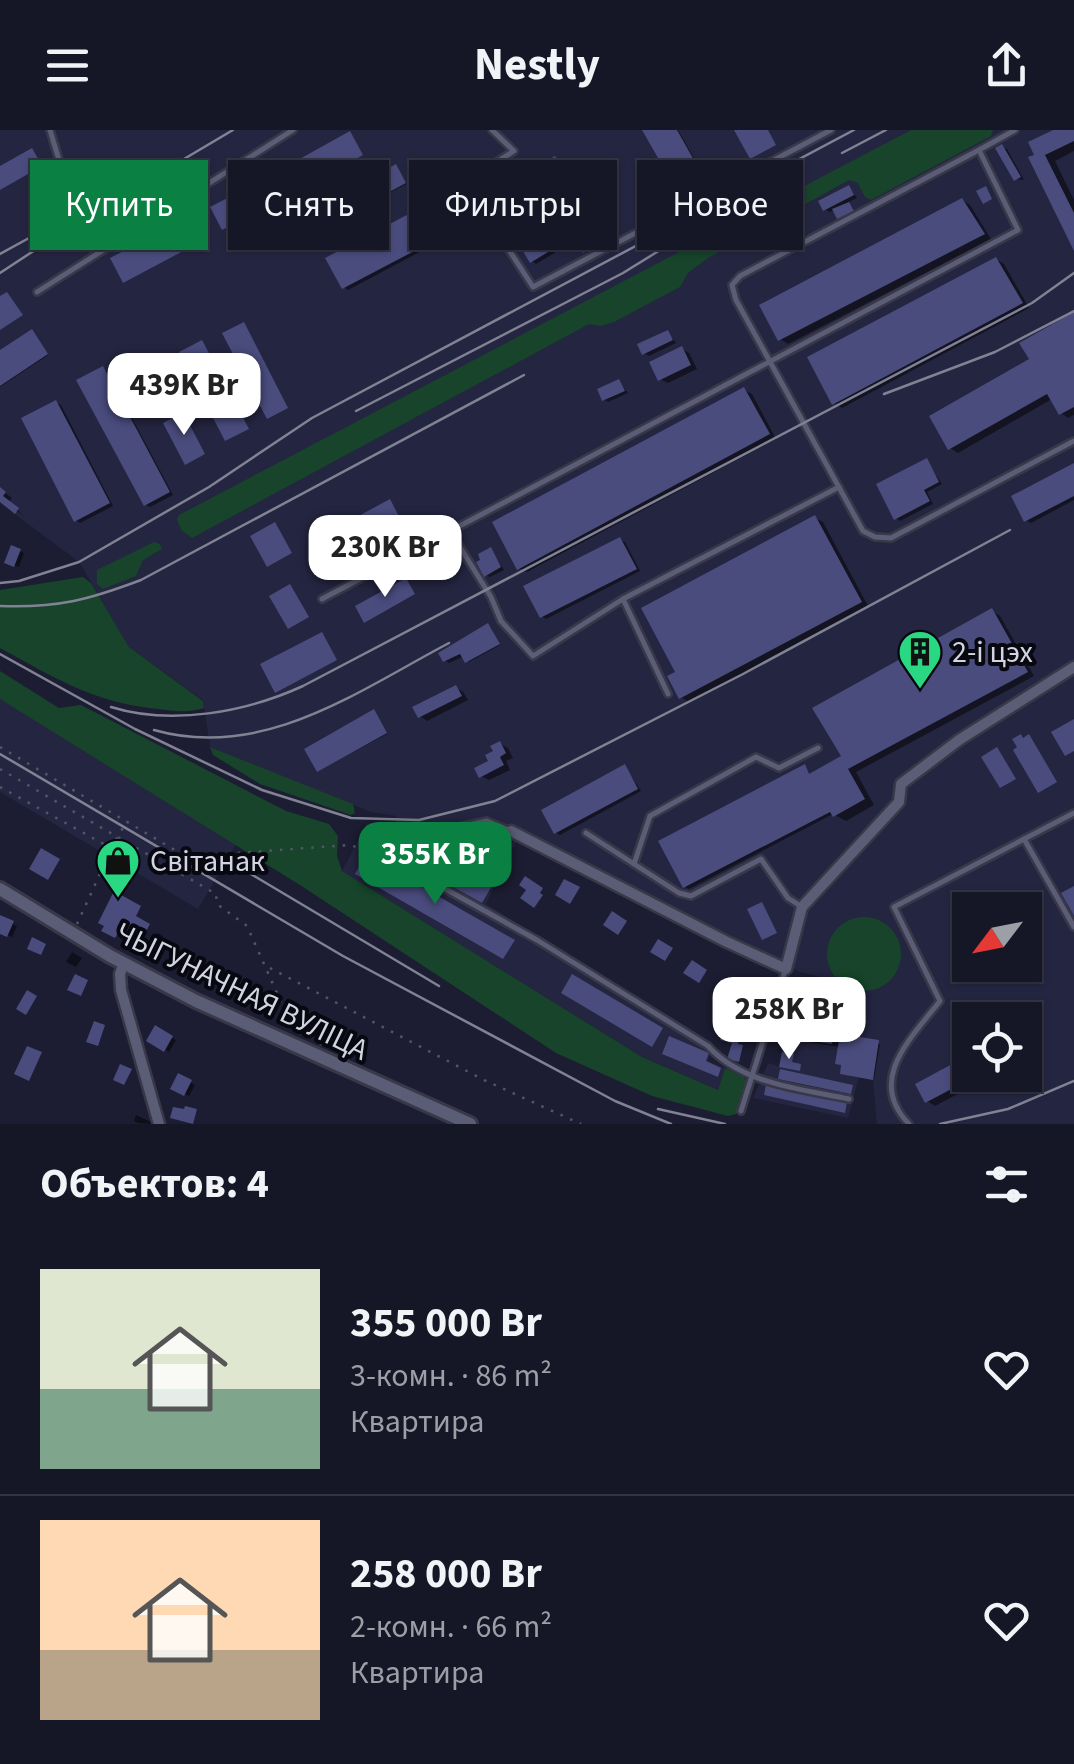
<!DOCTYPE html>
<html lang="ru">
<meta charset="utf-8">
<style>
:root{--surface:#151626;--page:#222332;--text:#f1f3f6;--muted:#9d9fa7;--line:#343543;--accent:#0b8043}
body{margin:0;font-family:"Source Sans 3",sans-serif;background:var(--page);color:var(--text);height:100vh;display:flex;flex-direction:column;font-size:38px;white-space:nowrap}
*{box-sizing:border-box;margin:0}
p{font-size:32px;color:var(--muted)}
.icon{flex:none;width:55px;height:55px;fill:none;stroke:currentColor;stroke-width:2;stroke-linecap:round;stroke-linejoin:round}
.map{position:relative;height:994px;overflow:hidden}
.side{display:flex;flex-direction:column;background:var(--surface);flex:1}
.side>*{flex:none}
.hud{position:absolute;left:30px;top:30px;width:1015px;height:90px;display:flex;gap:20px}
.needle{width:65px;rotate:238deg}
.fabs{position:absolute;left:952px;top:762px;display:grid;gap:20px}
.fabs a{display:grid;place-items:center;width:90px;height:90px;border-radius:0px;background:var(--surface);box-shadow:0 2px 8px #0004,0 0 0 2px var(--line);font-size:50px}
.price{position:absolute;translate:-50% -85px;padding:0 22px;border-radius:20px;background:#fff;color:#222;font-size:32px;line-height:65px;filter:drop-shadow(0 2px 5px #0008)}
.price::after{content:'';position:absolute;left:50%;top:60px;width:30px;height:22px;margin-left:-15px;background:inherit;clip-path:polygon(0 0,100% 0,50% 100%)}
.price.current{background:var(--accent);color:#fff}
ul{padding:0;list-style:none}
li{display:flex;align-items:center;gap:30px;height:250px;padding:0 40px}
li+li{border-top:2px solid var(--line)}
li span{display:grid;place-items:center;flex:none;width:280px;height:200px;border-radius:0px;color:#555}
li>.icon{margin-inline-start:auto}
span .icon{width:120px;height:120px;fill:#fffc;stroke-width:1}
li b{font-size:42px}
h2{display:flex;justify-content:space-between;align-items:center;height:120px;padding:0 40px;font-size:42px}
.pill{padding:0 35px;border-radius:0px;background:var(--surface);box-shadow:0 2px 8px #0004,0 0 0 2px var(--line);font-size:35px;line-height:90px}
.pill.current{background:var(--accent);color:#fff}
header{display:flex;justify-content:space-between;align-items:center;height:130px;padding:0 40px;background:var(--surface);font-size:45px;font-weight:700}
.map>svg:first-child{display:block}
.built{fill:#242540;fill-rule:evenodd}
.green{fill:#17442b}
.shadow{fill:#0007}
.building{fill:#4a4c7e}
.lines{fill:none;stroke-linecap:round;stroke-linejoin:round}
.service-casing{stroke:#383849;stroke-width:10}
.minor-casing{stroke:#383849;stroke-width:15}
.tertiary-casing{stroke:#383849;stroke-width:18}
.path{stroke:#545568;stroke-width:2.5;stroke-dasharray:2.5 8;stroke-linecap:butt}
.service{stroke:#5b5d76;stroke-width:5}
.minor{stroke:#5b5d76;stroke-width:10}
.tertiary{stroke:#5b5d76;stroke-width:12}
.rail{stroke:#818293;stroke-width:2.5}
.labels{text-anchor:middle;stroke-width:8;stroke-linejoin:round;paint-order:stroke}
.poi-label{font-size:30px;fill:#d2d4e2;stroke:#080811;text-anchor:start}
.street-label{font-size:30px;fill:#d2d4e2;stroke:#080811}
</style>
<header><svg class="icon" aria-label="menu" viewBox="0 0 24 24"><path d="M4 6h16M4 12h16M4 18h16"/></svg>Nestly<svg class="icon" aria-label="share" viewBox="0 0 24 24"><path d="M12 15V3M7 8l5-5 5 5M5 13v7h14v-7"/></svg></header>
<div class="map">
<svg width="1074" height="994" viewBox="0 0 1074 994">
<rect width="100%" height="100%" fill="#1c1d32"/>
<g class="built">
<path d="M0,0H1074V994H877L873,950L859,947L848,988L753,968L768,933L780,937L784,907L832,914L836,872L825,848L800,842L748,820L522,700L486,774L659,881L656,888L710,922L708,931L725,938L718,960L642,927L342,741L367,693L395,695L396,686L371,682L210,617L203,570L129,517L79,432L0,373ZM970,780H1025V835H970ZM970,890H1025V945H970Z"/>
<polygon points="0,568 239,709 198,779 0,662"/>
</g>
<g class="green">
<polygon points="911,0 993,0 991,6 871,70 865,67 858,53 849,50 708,128 688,143 680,157 614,192 601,196 589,194 192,408 182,401 177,390 179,385"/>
<polygon points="154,412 160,414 162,419 143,430 136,446 103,459 97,454 97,440"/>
<path d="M83,447L91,453L129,517L203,571L204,578C189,583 173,581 158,579C92,572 57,549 0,518V460Z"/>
<polygon points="0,541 59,578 81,575 286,681 329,694 338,706 337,726 342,741 642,927 718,960 725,938 744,947 747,952 736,984 728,986 652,966 556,923 303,757 0,569"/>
<polygon points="210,617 353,674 355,683 351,685 260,654 213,625"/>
<circle cx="864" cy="824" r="37"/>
</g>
<g class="shadow">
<polygon points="645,0 678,0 710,56 687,69 683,66"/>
<polygon points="1059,0 1074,0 1074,21 1055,31 1074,70 1074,115 1032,28"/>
<polygon points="1002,17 1007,19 1024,50 1016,49"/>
<polygon points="555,28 609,112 590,124 585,121"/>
<polygon points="397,37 406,54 332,94 336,100 328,103 332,70"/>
<polygon points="503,38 556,122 536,134 532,131"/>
<polygon points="172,54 179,62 169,66 162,58"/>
<polygon points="849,58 857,68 847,73 857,83 843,90 835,79 830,82 825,79"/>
<polygon points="440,70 457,102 348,160 344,157"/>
<polygon points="962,70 970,75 991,109 788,214 780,209"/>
<polygon points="786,99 794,108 768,121 763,118"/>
<polygon points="996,129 1004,134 1029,178 842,278 834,273"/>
<polygon points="1074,187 1074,285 1068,288 1061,283 1052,269 958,323 950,318"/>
<polygon points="33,202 48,225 0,257 0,223"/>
<polygon points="668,202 676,213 649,226 644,223"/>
<polygon points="682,219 689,223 697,239 668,253 660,249"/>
<polygon points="103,239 107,241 173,365 150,377 145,374"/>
<polygon points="619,252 628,263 608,272 604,269"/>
<polygon points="744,260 752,264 776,309 527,442 519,438"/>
<polygon points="56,272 61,275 113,376 80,393 76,390"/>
<polygon points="926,331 942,354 927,362 933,374 900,391 896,388"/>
<polygon points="1074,336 1074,370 1031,393 1026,390"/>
<polygon points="0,359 12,368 9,372 24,386 0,369"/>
<polygon points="391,373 409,407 338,443"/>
<polygon points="815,388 823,392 868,476 689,572 681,567"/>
<polygon points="620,410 625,412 640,441 546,489 542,486"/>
<polygon points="13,418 24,423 19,437 7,432"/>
<polygon points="491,420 504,440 490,447 486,445"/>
<polygon points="992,481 1000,486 1034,546 856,642 874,675 846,691 833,684 689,759 685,757 808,646 844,627"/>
<polygon points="490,496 500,515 469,532 464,526 449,533 445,530"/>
<polygon points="456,558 463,562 468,570 427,591 420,586"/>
<polygon points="375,583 387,604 319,640"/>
<polygon points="500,614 508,618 513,628 506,631 510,640 489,650 481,646"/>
<polygon points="625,637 641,661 560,705 555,702"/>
<polygon points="2,789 17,796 12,807 0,802"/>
<polygon points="158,803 163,806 157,816 152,813"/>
<polygon points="72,822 82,828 76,837 66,832"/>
<polygon points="816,868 823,873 819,902 842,909 880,914 874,949 844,944 841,917 794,910 786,906 800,897"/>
<polygon points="156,898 176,910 169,922 149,910"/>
<polygon points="967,929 970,945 981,945 984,950 935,976 927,971"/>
<polygon points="179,946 195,955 189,966 173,958"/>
<polygon points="136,985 149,991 153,994 138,993 134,991"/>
</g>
<g class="building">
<polygon points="642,0 677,0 707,53 681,68"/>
<polygon points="734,0 768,0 776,15 750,29"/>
<polygon points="1053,0 1074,0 1074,11 1045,25 1074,83 1074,121 1028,27 1034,25 1028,12"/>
<polygon points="350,1 363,25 302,59 304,64 293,70 278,41"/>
<polygon points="1002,14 1021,47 1014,51 995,18"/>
<polygon points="32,18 42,36 0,60 0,36"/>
<polygon points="555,26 606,110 583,123 533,39"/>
<polygon points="396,34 406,53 332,93 336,100 326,105 308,72 328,62 331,68"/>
<polygon points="503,35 553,119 530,133 480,48"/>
<polygon points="266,48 278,71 222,100 210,77"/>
<polygon points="79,54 92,78 78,85 65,62"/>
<polygon points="849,55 854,65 823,81 818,71"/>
<polygon points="986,56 992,69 983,74 976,61"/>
<polygon points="441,67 458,98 342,159 325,128"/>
<polygon points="962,68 985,104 778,211 759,175"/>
<polygon points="849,72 854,81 837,89 832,79"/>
<polygon points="190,87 202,111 123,153 110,128"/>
<polygon points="786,96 791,106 761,120 756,110"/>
<polygon points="996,127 1023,173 832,275 807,227"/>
<polygon points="7,162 23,185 0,200 0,166"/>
<polygon points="1074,182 1074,277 1059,285 1047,264 948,320 929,286 1029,229 1019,213"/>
<polygon points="244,192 288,278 267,289 222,203"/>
<polygon points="32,199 48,224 0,256 0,220"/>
<polygon points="668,200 673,210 642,225 637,214"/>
<polygon points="202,210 249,299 225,311 179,222"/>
<polygon points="682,216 691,235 658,251 649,232"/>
<polygon points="103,236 170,362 144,376 76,250"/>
<polygon points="619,249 625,261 602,271 597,259"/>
<polygon points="744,257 770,304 517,440 492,392"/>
<polygon points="56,270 110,373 74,392 21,288"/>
<polygon points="183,282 205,324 185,335 163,293"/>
<polygon points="927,328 939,352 924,360 930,371 894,390 876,354"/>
<polygon points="1074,333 1074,366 1024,392 1011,366"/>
<polygon points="0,357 6,362 3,366 19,378 15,384 0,372"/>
<polygon points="390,369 409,406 336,445 316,409"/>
<polygon points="815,385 862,472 679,569 667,546 675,542 641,478"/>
<polygon points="275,392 292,423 267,437 250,406"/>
<polygon points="620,407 637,439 540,488 523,456"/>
<polygon points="11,415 21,419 14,437 4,433"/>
<polygon points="491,417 501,437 484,447 476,432 480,430 478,424"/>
<polygon points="406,448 415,464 364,493 355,476"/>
<polygon points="290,454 309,487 288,499 269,466"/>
<polygon points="992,478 1028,542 848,639 865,669 833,687 830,682 683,758 658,711 805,634 809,644 841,626 812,578"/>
<polygon points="488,493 500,514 465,533 460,524 443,532 438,523"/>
<polygon points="322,502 337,530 275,563 260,534"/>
<polygon points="456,555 462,566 418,588 412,577"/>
<polygon points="374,579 387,603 317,642 304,619"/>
<polygon points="1074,589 1074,621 1065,626 1051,602"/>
<polygon points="1021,604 1023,608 1029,604 1057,652 1038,663 1013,620 1017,617 1012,609"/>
<polygon points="500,611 506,623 500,627 504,635 479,648 474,638 488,631 485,625 493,621 490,616"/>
<polygon points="997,617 1016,649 1000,658 981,627"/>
<polygon points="625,634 638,659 554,704 541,680"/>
<polygon points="389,709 416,724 421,714 493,754 482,773 384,719"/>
<polygon points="41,718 60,729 48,750 29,739"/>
<polygon points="366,725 515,810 503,829 355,744"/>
<polygon points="525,746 543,758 540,763 543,765 534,778 520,768 526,760 519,755"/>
<polygon points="564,749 580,757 570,774 555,765"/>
<polygon points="1074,756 1074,786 1061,763"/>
<polygon points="114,761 141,776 136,786 150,794 142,809 129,802 127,807 118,803 115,808 101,801 104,796 98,793"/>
<polygon points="762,772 777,803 762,810 747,779"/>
<polygon points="612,781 627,791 618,805 603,795"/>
<polygon points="0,785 14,791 7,807 0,804"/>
<polygon points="32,807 46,814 41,825 27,819"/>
<polygon points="658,809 673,818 665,831 650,822"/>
<polygon points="692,830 707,840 699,853 683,843"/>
<polygon points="75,844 88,850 81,866 67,860"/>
<polygon points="572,844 663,898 652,917 561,863"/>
<polygon points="27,860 37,866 26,885 16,879"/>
<polygon points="802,864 817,866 812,898 834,901 832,914 784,907 786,892 798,894"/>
<polygon points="726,886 744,891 738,914 743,915 739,932 727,929 732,913 720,910"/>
<polygon points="94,891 105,895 98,916 86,912"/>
<polygon points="155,895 173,906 164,922 146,911"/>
<polygon points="840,904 879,910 873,950 840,944 841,935 835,934"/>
<polygon points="669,906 709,923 706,931 721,938 718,947 662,924"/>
<polygon points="27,916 42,922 29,951 14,944"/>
<polygon points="782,922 794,924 792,932 801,934 800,941 779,937"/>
<polygon points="967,926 970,945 978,945 925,973 915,954"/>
<polygon points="120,934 132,939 124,955 113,950"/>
<polygon points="780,939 853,955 851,964 778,949"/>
<polygon points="178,943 192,950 184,966 170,959"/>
<polygon points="766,954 847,972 845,983 764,965"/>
<polygon points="185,976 197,979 193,994 170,988 173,977 184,979"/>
</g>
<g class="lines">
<defs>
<g id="service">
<polyline points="50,0 62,40"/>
<polyline points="492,0 514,21 465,52 533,157 831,0"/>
<polyline points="979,20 740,146 732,155 736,170 863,401 875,407 891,408 1074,311"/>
<polyline points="37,162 293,0"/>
<polyline points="450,401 491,467 501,491 533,526 623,469 668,564"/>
<polyline points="322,469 1018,100 979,20 1015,0"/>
<polyline points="623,469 839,357"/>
<path d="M511,701L487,691L422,705H387L377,721L537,810L708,916C742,954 801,959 849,969"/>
<polyline points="586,703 679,763 691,766 761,729 788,768 802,777"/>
<polyline points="1024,709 1074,797"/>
<polyline points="634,734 650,686 756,627 779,638 818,618"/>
<polyline points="741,981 785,841"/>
<path d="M909,994C866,950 911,908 940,871L894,777L1074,683"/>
</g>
<g id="minor">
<polyline points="511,701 727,812 786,839 802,777 899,672 901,654 959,610 1074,537"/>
<polyline points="124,833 120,844 121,860 159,994"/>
</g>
<polyline id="tertiary" points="0,759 110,826 196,871 470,994"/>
</defs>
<use href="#service" class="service-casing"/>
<use href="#minor" class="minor-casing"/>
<use href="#tertiary" class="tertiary-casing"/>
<g class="path">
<polyline points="0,617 207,739"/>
<polyline points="0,639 216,764 217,774 247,796 281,872 316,894 321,916"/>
<polyline points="0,657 111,718 127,691"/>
<polyline points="238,723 348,715 370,720"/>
<polyline points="77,794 111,720"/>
<polyline points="270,838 484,950 581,994"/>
</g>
<use href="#service" class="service"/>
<use href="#minor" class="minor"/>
<use href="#tertiary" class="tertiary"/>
<g class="rail">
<polyline points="842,23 886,0"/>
<polyline points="0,124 40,102"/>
<polyline points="0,143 76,93 233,0"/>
<polyline points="884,264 995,222 1074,181"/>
<polyline points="356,281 623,143 686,104"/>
<polyline points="0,453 19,451 79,432 209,357 312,288 854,0"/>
<path d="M0,476C58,478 88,470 141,450L524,245"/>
<polyline points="0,524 135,599 262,660 351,688 419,690 495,671 743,544 1010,400"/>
<path d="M111,577C172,596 246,582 303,556L1032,173L1074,143"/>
<path d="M154,600C263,631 358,561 449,513"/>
<polyline points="0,624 343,826 615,971 671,994"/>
<polyline points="229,731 439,856"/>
<polyline points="658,979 725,994"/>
<polyline points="940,994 1008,979 1074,951"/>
</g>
</g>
<defs>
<symbol id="building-pin" viewBox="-11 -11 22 30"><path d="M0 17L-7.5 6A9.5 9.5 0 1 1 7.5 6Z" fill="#2ad884" stroke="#080811"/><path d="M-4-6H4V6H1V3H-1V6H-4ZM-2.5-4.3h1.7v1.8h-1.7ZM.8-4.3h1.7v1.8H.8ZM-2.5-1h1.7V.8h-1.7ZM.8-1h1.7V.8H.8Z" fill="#111"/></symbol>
<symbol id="shop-pin" viewBox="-11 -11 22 30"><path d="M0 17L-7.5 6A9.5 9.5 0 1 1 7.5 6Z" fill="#2ad884" stroke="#080811"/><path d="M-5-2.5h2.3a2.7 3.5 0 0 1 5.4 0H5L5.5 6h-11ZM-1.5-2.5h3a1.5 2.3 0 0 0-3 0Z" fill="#111"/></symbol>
</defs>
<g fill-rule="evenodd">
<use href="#building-pin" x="895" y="497" width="50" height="68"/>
<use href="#shop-pin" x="93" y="706" width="50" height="68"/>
</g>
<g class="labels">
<g class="poi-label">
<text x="952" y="532">2-і цэх</text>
<text x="150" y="741">Світанак</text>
</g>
<g class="street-label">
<text transform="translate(242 861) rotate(26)" y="10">ЧЫГУНАЧНАЯ ВУЛІЦА</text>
</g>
</g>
</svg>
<div class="fabs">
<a><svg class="needle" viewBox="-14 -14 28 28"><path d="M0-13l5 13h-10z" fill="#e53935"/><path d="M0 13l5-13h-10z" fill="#9d9fa7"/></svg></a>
<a><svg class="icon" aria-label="locate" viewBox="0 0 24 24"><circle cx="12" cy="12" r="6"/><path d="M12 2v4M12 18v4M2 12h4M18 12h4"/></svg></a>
</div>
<b class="price" style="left:184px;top:308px">439K Br</b>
<b class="price" style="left:385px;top:470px">230K Br</b>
<b class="price current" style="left:435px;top:777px">355K Br</b>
<b class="price" style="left:789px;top:932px">258K Br</b>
<div class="hud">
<a class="pill current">Купить</a>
<a class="pill">Снять</a>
<a class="pill">Фильтры</a>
<a class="pill">Новое</a>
</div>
</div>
<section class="side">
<h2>Объектов: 4<svg class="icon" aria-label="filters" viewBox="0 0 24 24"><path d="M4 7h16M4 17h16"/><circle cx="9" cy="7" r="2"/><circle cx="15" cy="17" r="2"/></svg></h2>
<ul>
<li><span style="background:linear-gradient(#dfe7d0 60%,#7fa58c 0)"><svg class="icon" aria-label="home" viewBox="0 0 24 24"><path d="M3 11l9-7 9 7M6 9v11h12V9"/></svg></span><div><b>355 000 Br</b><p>3-комн. · 86 m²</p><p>Квартира</p></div><svg class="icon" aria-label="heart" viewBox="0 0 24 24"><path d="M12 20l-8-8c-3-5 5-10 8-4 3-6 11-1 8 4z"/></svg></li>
<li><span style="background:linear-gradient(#ffd9b3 65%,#b9a48a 0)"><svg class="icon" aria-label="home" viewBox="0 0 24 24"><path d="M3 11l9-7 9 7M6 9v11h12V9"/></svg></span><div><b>258 000 Br</b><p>2-комн. · 66 m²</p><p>Квартира</p></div><svg class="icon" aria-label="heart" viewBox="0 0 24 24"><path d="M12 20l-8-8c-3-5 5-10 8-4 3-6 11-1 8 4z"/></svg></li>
</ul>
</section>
